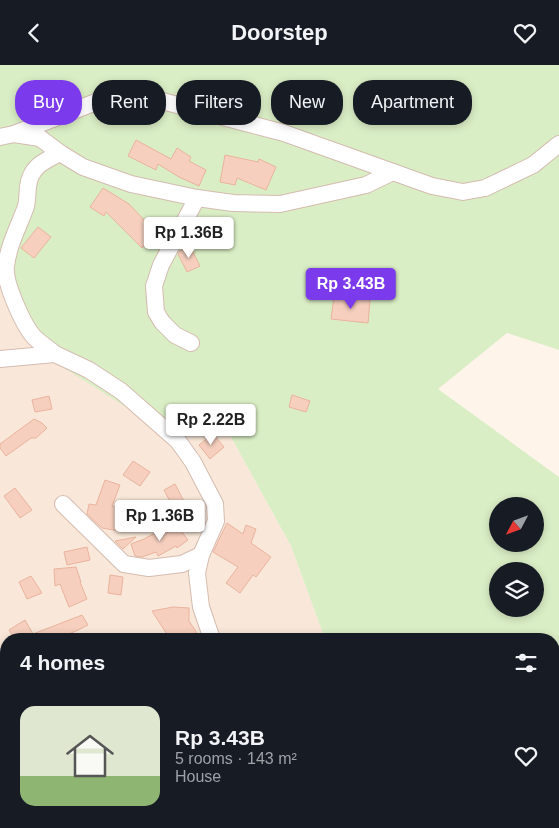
<!DOCTYPE html>
<meta charset="utf-8">
<style>
:root{--surface:#171b24;--page:#242831;--text:#f1f3f6;--muted:#9ea1a6;--line:#363941;--accent:#7c3aed}
body{margin:0;font-family:Helvetica,sans-serif;background:var(--page);color:var(--text);height:100vh;display:flex;flex-direction:column;font-size:19px;white-space:nowrap}
*{box-sizing:border-box;margin:0}
p{font-size:16px;color:var(--muted)}
.icon{flex:none;width:28px;height:28px;fill:none;stroke:currentColor;stroke-width:2;stroke-linecap:round;stroke-linejoin:round}
.map{position:relative;flex:1;overflow:hidden}
.details{position:absolute;left:0px;top:568px;width:560px;height:196px;display:flex;flex-direction:column;background:var(--surface);border-radius:20px 20px 0 0;box-shadow:0 2px 8px #0003}
.details>*{flex:none}
.guide{position:absolute;left:15px;top:15px;width:530px;height:45px;display:flex;gap:10px}
.needle{width:32px;rotate:229deg}
.controls{position:absolute;left:489px;top:432px;display:grid;gap:10px}
.controls a{display:grid;place-items:center;width:55px;height:55px;border-radius:50%;background:var(--surface);box-shadow:0 2px 8px #0003;font-size:25px}
.price{position:absolute;translate:-50% -42px;padding:0 11px;border-radius:5px;background:#fff;color:#222;font-size:16px;line-height:32px;filter:drop-shadow(0 1px 2px #0008)}
.price::after{content:'';position:absolute;left:50%;top:30px;width:15px;height:11px;margin-left:-8px;background:inherit;clip-path:polygon(0 0,100% 0,50% 100%)}
.price.on{background:var(--accent);color:#fff}
ul{padding:0;list-style:none}
li{display:flex;align-items:center;gap:15px;height:125px;padding:0 20px}
li+li{border-top:1px solid var(--line)}
li span{display:grid;place-items:center;flex:none;width:140px;height:100px;border-radius:15px;color:#555}
li>.icon{margin-inline-start:auto}
span .icon{width:60px;height:60px;fill:#fffc;stroke-width:1}
li b{font-size:21px}
h2{display:flex;justify-content:space-between;align-items:center;height:60px;padding:0 20px;font-size:21px}
.tag{padding:0 18px;border-radius:20px;background:var(--surface);box-shadow:0 2px 8px #0003;font-size:18px;line-height:45px}
.tag.on{background:var(--accent);color:#fff}
header{display:flex;justify-content:space-between;align-items:center;height:65px;padding:0 20px;background:var(--surface);font-size:22px;font-weight:700}
.map>svg:first-child{display:block}
.residential{fill:#f9e8d9}
.green{fill:#daeec5;fill-rule:evenodd}
.building{fill:#f6cfbe;stroke:#eab39d}
.lines{fill:none;stroke-linecap:round;stroke-linejoin:round}
.street-casing{stroke:#d4bcb0;stroke-width:18}
.street{stroke:#fff;stroke-width:16}
</style>
<header><svg class="icon" aria-label="back" viewBox="0 0 24 24"><path d="M15 5l-7 7 7 7"/></svg>Doorstep<svg class="icon" aria-label="heart" viewBox="0 0 24 24"><path d="M12 20l-8-8c-3-5 5-10 8-4 3-6 11-1 8 4z"/></svg></header>
<div class="map">
<svg width="559" height="763" viewBox="0 0 559 763">
<rect width="100%" height="100%" fill="#fef4e9"/>
<polygon class="residential" points="0,219 220,352 291,481 325,574 6,574 6,602 0,604"/>
<path class="green" d="M0,0H559V285L507,268L438,324L559,412V763H0V604L6,602V758H554V574H325L291,481L220,352L171,371L44,290L0,219ZM498,441H535V479H498ZM498,506H535V544H498Z"/>
<g class="building">
<polygon points="136,75 171,94 177,83 191,92 189,96 206,105 199,121 179,112 158,99 156,105 128,91"/>
<polygon points="225,90 258,97 259,94 276,102 266,125 237,113 235,120 220,117"/>
<polygon points="103,123 129,139 146,157 148,155 159,165 142,183 106,147 104,151 90,142"/>
<polygon points="38,162 51,172 34,193 21,183"/>
<polygon points="190,181 200,201 187,207 178,189 180,186"/>
<polygon points="334,231 370,235 368,258 331,254"/>
<polygon points="292,330 310,336 306,347 289,342"/>
<polygon points="49,331 52,344 35,347 32,335"/>
<polygon points="34,354 42,358 47,363 36,373 31,373 6,391 0,383 0,379"/>
<polygon points="213,369 224,382 210,394 199,380"/>
<polygon points="133,396 150,407 140,421 123,410"/>
<polygon points="105,415 120,420 112,441 124,445 126,444 119,466 102,463 87,449 89,439 96,440"/>
<polygon points="175,419 189,446 178,451 164,425"/>
<polygon points="15,423 32,445 20,453 4,431"/>
<polygon points="175,458 188,475 177,483 176,481 158,491 156,487 142,492 135,491 131,479 144,474 155,468 157,471"/>
<polygon points="227,458 243,469 246,460 256,464 251,478 271,492 256,512 253,510 240,528 226,518 238,502 213,487"/>
<polygon points="136,472 123,484 115,476"/>
<polygon points="87,482 90,495 67,500 64,487"/>
<polygon points="76,502 81,517 80,517 87,534 69,542 60,519 55,521 54,504"/>
<polygon points="110,510 123,512 121,530 108,528"/>
<polygon points="31,511 42,528 27,534 19,517"/>
<polygon points="173,542 189,543 189,556 201,574 170,574 152,546"/>
<polygon points="82,550 88,560 76,566 56,574 15,574 9,565 25,555 33,569"/>
</g>
<g class="lines">
<defs>
<g id="street">
<polyline points="14,69 40,73 60,88 83,102 131,119 197,133 233,138 280,139 366,120 393,107"/>
<polyline points="0,72 14,69 101,35 124,29 143,31 284,68 432,121 463,127 485,123 533,100 559,79"/>
<polyline points="191,278 175,270 162,257 156,247 154,221 161,200 197,133"/>
<path d="M55,289C48,283 40,278 34,272C23,260 4,217 6,202C8,181 18,163 25,144C28,137 27,129 28,122C30,102 44,96 60,88"/>
<polyline points="0,294 55,289 89,305 121,326 178,376 193,397 215,439 216,456 201,490 197,508 201,542 212,574"/>
<polyline points="63,439 124,499 149,503 182,499 201,490"/>
<polyline points="28,763 36,758"/>
<polyline points="240,763 241,758"/>
</g>
</defs>
<use href="#street" class="street-casing"/>
<use href="#street" class="street"/>
</g>
</svg>
<div class="controls">
<a><svg class="needle" viewBox="-14 -14 28 28"><path d="M0-13l5 13h-10z" fill="#e53935"/><path d="M0 13l5-13h-10z" fill="#9ea1a6"/></svg></a>
<a><svg class="icon" aria-label="layers" viewBox="0 0 24 24"><path d="M12 4l9 5-9 5-9-5zM3 14l9 5 9-5"/></svg></a>
</div>
<b class="price" style="left:189px;top:194px">Rp 1.36B</b>
<b class="price on" style="left:351px;top:245px">Rp 3.43B</b>
<b class="price" style="left:211px;top:381px">Rp 2.22B</b>
<b class="price" style="left:160px;top:477px">Rp 1.36B</b>
<div class="guide">
<a class="tag on">Buy</a>
<a class="tag">Rent</a>
<a class="tag">Filters</a>
<a class="tag">New</a>
<a class="tag">Apartment</a>
</div>
<section class="details">
<h2>4 homes<svg class="icon" aria-label="filters" viewBox="0 0 24 24"><path d="M4 7h16M4 17h16"/><circle cx="9" cy="7" r="2"/><circle cx="15" cy="17" r="2"/></svg></h2>
<ul>
<li><span style="background:linear-gradient(#dfe7d0 70%,#8fb573 0)"><svg class="icon" aria-label="home" viewBox="0 0 24 24"><path d="M3 11l9-7 9 7M6 9v11h12V9"/></svg></span><div><b>Rp 3.43B</b><p>5 rooms · 143 m²</p><p>House</p></div><svg class="icon" aria-label="heart" viewBox="0 0 24 24"><path d="M12 20l-8-8c-3-5 5-10 8-4 3-6 11-1 8 4z"/></svg></li>
</ul>
</section>
</div>
